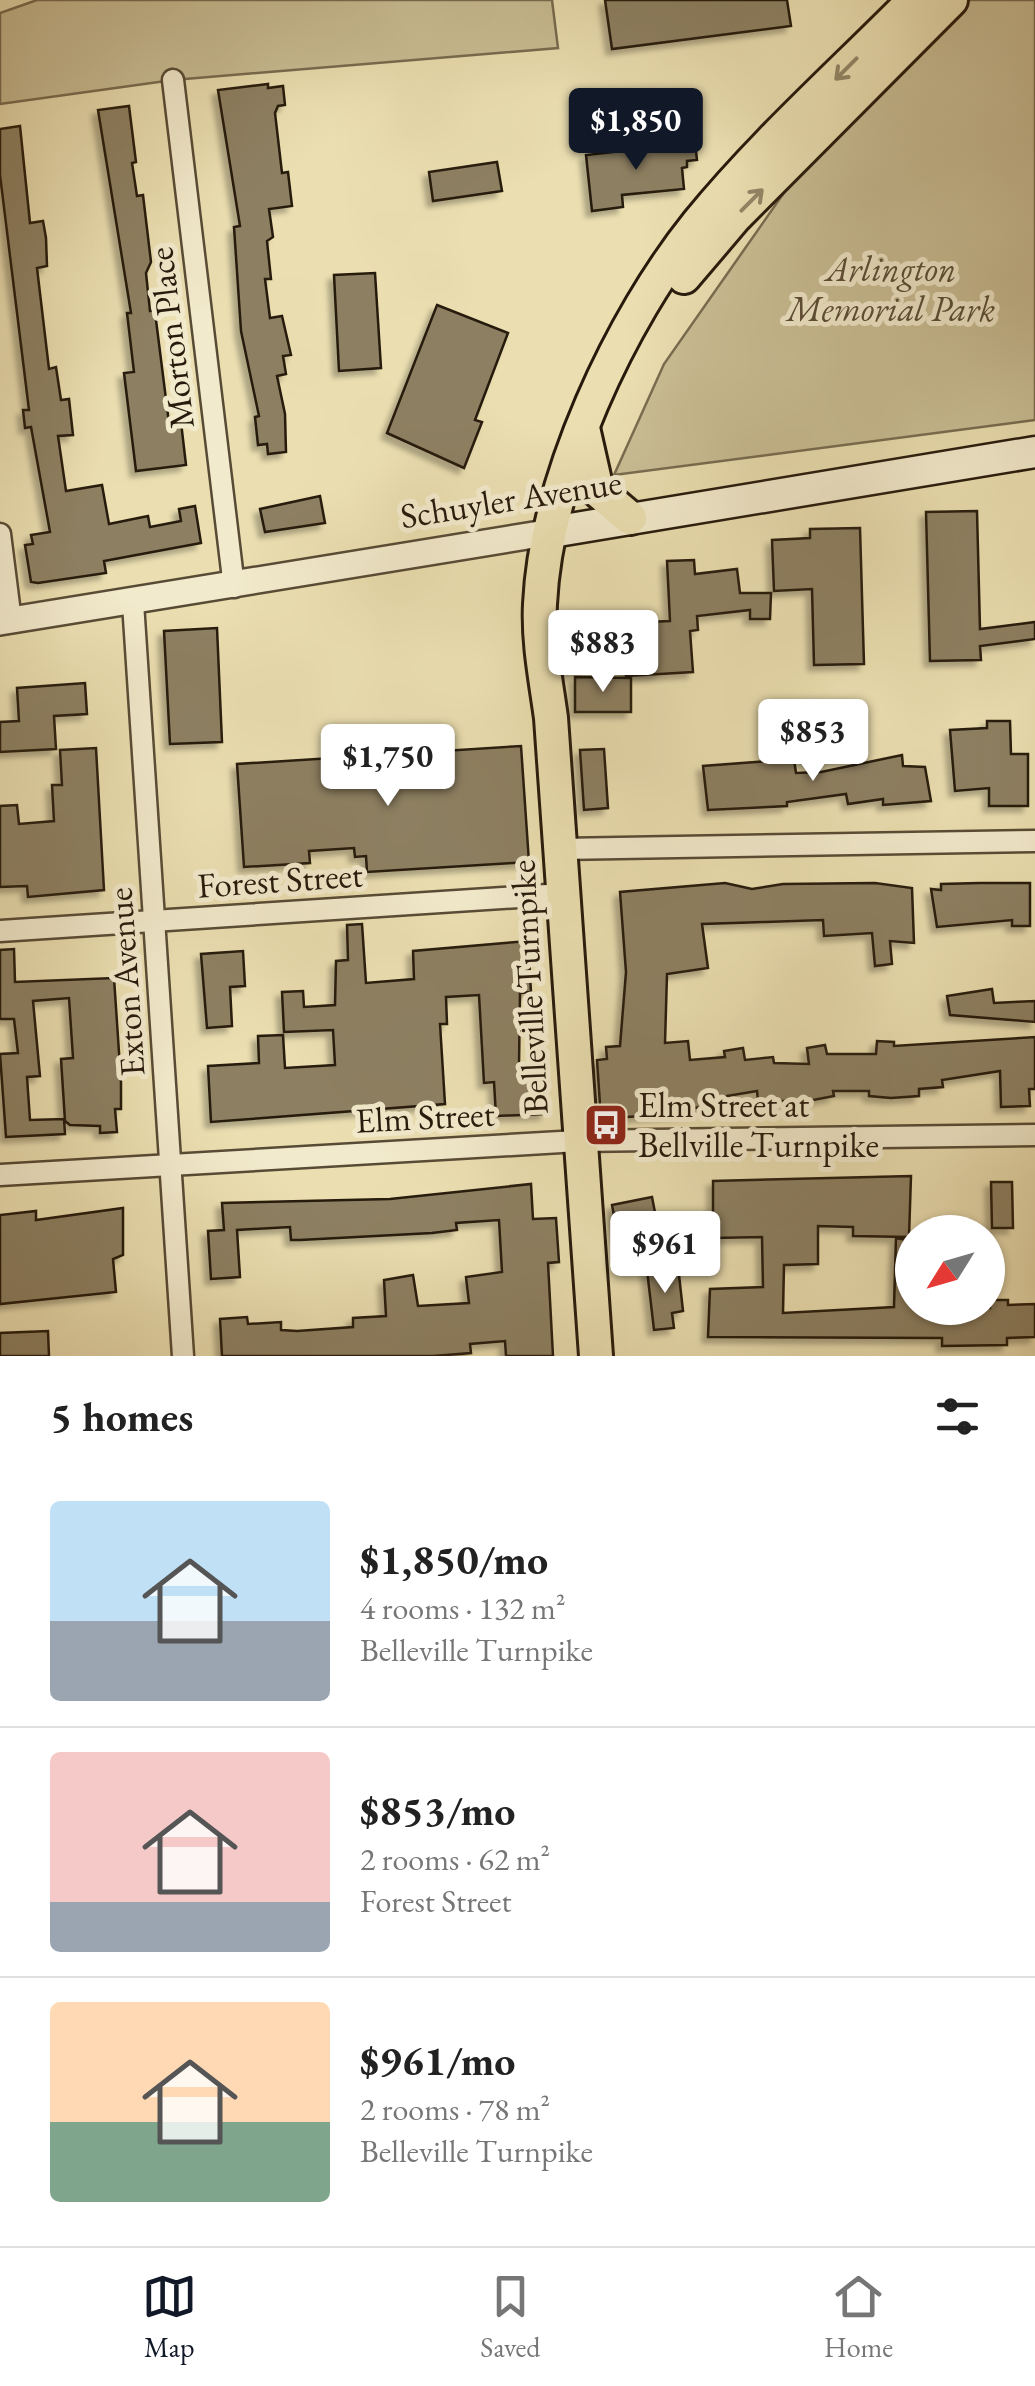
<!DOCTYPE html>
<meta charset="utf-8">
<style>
:root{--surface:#fff;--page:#f2f2f2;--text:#222;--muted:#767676;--line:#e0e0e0;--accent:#111827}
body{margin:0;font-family:"EB Garamond",serif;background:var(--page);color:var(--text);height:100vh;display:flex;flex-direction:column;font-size:38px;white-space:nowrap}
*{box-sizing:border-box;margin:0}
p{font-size:32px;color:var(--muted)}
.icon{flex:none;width:55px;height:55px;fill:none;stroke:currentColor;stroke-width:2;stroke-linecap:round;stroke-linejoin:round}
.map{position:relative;height:1356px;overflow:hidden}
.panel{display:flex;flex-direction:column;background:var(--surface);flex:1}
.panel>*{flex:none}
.needle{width:65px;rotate:233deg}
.controls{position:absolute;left:895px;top:1215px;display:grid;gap:20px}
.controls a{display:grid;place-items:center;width:110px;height:110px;border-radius:50%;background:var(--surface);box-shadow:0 2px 8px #0004;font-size:50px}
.price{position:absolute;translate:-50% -85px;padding:0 22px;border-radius:10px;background:#fff;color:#222;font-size:32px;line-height:65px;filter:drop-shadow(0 2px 5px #0008)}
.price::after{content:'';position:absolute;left:50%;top:60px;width:30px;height:22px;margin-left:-15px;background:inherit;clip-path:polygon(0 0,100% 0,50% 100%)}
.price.current{background:var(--accent);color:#fff}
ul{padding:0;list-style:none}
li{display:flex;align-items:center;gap:30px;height:250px;padding:0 50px}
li+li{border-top:2px solid var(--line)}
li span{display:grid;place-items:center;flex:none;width:280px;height:200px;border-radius:10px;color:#555}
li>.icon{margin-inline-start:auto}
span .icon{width:120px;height:120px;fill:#fffc;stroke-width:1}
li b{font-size:42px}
h2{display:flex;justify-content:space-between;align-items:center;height:120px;padding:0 50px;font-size:42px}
.dock{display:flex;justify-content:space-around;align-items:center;height:140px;border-top:2px solid var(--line);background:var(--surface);font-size:28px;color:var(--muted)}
.dock a{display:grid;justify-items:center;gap:5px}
.dock .current{color:var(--accent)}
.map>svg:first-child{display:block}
.green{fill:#cabe95;stroke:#786c50;stroke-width:2.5}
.building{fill:#8d8062;stroke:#271a0c;stroke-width:2.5;filter:url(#shadow)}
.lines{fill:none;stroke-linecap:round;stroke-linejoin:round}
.minor-casing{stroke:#584b35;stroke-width:25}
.tertiary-casing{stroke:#584b35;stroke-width:30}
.secondary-casing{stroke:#271a0c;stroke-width:35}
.primary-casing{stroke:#271a0c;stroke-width:38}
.minor{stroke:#f2eacc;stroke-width:20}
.tertiary{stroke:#f2eacc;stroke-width:25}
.secondary{stroke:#f2eacc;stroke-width:30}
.primary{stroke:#ebdfb1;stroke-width:32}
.oneway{stroke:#938667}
.labels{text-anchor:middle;stroke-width:10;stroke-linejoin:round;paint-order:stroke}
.park-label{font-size:35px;font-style:italic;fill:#584b35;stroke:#f2eacc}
.street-label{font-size:35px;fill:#271a0c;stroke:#f2eacc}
.poi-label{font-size:35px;fill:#271a0c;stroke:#f2eacc;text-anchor:start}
</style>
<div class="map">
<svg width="1035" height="1356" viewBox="0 0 1035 1356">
<defs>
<filter id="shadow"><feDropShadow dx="-5.5" dy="5.5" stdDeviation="2.5" flood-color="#0004"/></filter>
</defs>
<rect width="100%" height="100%" fill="#ebdfb1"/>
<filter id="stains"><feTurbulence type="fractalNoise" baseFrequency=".002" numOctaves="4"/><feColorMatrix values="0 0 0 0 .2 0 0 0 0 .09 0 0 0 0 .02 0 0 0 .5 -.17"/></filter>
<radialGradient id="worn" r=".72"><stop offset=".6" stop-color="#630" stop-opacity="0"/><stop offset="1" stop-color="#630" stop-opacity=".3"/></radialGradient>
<g class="green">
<polygon points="37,0 552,0 558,48 173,80 0,104 0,13"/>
<polygon points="966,0 1035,0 1035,420 614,475 664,364 821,140"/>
</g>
<g class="building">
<polygon points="605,0 787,0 791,26 612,49"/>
<polygon points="268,84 268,88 283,86 285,105 278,106 275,113 282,173 288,172 292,206 269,209 273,237 267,241 271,279 265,279 270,318 282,316 291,355 283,356 286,374 277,376 285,414 286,452 268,454 267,444 258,445 255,417 259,416 241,331 234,227 240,226 218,90"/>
<polygon points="129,106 136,162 132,163 137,196 143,195 151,262 146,273 150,311 154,310 156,320 169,423 181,422 186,465 136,471 124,373 134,372 127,313 131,313 98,110"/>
<polygon points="20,126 30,223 43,221 46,238 47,266 37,268 49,369 56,367 61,400 69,399 73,435 58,436 66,491 102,485 109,524 148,516 150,527 181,521 179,509 195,506 201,543 104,561 106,573 38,583 31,582 25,545 33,544 31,535 50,532 31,427 25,428 23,410 29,410 0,175 0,129"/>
<polygon points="695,143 697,160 687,161 687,167 682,168 684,189 622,195 623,207 592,211 586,155"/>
<polygon points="497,162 502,191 433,201 429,172"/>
<polygon points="375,273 381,368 339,371 334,275"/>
<polygon points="437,305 508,333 475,420 482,422 464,468 387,433"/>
<polygon points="320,496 325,523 265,532 260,509"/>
<polygon points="977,511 980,629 1035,622 1035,639 980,646 981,660 930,661 926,512"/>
<polygon points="860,528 864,664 814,665 812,589 774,591 772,540 810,538 810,529"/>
<polygon points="694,560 695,574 737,569 740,593 771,593 770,619 750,619 750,610 697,616 698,630 690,631 693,672 626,676 624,623 670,621 667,561"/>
<polygon points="217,628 222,742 170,744 164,631"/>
<polygon points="575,677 631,678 631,712 575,712"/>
<polygon points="85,683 87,714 54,716 56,749 0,752 0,722 19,721 17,688"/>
<polygon points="987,721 1010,721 1011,754 1028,754 1028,806 989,806 989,788 955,791 950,730 987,728"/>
<polygon points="521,746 529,862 367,872 366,856 355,857 354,848 309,851 310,863 244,867 237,764"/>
<polygon points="96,748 104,890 28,897 27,886 0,887 0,806 17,805 19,824 54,821 52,785 62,785 60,750"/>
<polygon points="604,749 608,808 584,810 580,750"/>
<polygon points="902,755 903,766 925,767 931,801 883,805 883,799 848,804 846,794 787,802 787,806 708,810 703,766 794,759 796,773 821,772"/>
<polygon points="725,883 752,889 783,884 875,883 912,888 914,943 890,941 892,964 875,966 872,933 824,936 823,920 702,924 708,968 667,974 665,1043 688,1041 690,1060 725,1057 724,1051 743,1048 745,1060 773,1057 774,1063 809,1064 807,1048 825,1045 827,1054 876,1054 877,1041 894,1042 894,1046 1035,1037 1035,1089 1029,1089 1030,1106 1001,1107 1000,1071 942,1080 943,1087 919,1089 919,1096 891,1098 869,1096 869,1091 833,1091 834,1096 808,1101 758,1101 757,1091 727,1096 727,1105 694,1108 694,1112 601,1119 597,1060 607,1059 606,1047 620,1046 626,972 620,892"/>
<polygon points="980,883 1030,883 1030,926 1012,926 1012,920 937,927 931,889 941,890 941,884"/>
<polygon points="362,924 366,983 414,979 413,951 528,941 531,992 520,993 519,1067 542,1066 545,1114 496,1116 494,1082 484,1083 479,995 446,997 447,1024 440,1024 445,1104 211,1122 208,1066 259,1063 258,1036 283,1035 285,1068 335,1065 333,1030 284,1032 282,992 303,991 304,1007 335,1005 336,961 348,960 347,925"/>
<polygon points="14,949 15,982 114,978 121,1082 121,1109 115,1109 117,1132 100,1133 100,1126 70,1125 65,1121 61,1059 73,1058 69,998 33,1001 40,1076 27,1077 30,1120 64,1119 65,1134 6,1137 0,1054 18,1053 14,1019 0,1019 0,950"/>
<polygon points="243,951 245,986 230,987 232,1026 207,1028 201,954"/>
<polygon points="992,989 994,1003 1035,1001 1035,1022 950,1015 947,996"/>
<polygon points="911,1176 909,1237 853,1236 853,1227 818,1226 818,1264 784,1265 783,1313 894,1307 896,1238 912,1241 912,1308 990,1308 990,1300 1008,1300 1008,1305 1035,1304 1035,1337 1007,1338 1007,1345 942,1346 942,1338 708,1337 710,1289 763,1287 762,1237 713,1238 713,1181"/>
<polygon points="991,1182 1012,1182 1013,1228 992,1228"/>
<polygon points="531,1184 533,1219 556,1218 559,1262 548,1263 553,1356 506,1356 505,1341 470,1344 471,1353 433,1356 222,1356 220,1319 247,1317 248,1324 281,1322 281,1330 297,1331 353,1327 353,1318 386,1316 384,1280 413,1275 418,1306 469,1303 466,1277 502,1272 499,1220 456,1223 457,1230 432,1233 300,1240 291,1240 290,1227 237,1230 240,1277 211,1279 208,1231 224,1230 222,1203 390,1199"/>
<polygon points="652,1197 658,1228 618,1237 612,1205"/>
<polygon points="123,1208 123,1255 113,1259 116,1292 0,1304 0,1215 36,1211 36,1220"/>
<polygon points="678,1266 683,1311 672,1313 674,1328 654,1330 647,1270"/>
<polygon points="48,1331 49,1356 0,1356 0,1333"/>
</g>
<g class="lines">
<defs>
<g id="minor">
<polyline points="173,80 234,587"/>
<polyline points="0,534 11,621"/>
<polyline points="133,603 183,1356"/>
<polyline points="561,849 1035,841"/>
<polyline points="0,931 563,894"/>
<polyline points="0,1175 578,1141 1035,1135"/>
</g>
<polyline id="tertiary" points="0,622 552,532"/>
<polyline id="secondary" points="552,532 1035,452"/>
<g id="primary">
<polyline points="684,277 735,217 951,0"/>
<polyline points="583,428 597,490 630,518"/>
<path d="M596,1356L551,718C546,681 538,642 540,604C546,479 620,320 698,223C763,143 842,73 914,0"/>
</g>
</defs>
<use href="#minor" class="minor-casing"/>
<use href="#tertiary" class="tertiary-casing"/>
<use href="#secondary" class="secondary-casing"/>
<use href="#primary" class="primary-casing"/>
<use href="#minor" class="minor"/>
<use href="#tertiary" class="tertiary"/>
<use href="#secondary" class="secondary"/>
<use href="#primary" class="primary"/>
</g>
<defs><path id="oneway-shaft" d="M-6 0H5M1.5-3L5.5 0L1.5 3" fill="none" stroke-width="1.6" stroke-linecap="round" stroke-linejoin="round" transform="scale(2.5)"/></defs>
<g class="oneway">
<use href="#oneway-shaft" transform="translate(846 69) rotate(135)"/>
<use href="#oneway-shaft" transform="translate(752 200) rotate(-45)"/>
</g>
<defs>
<symbol id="bus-square" viewBox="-11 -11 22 22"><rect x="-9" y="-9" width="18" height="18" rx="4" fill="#8f2418" stroke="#f2eacc"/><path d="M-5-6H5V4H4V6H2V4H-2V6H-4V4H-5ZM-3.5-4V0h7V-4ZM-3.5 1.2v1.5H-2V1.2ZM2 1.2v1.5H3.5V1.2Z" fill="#fff"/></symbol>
</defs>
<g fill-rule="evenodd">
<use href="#bus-square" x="581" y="1100" width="50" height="50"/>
</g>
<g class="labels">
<g class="park-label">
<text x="891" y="281">Arlington<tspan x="891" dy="40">Memorial Park</tspan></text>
</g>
<g class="street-label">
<text transform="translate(171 338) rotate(-97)" y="12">Morton Place</text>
<text transform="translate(511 499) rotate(-9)" y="12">Schuyler Avenue</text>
<text transform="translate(280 880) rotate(-4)" y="12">Forest Street</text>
<text transform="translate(126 982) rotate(-94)" y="12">Exton Avenue</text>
<text transform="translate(529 987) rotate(-93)" y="12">Belleville Turnpike</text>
<text transform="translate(425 1117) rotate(-3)" y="12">Elm Street</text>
</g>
<g class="poi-label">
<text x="638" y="1117">Elm Street at<tspan x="638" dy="40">Bellville Turnpike</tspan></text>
</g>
</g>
<rect width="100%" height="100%" filter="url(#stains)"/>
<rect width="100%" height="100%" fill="url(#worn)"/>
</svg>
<div class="controls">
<a><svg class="needle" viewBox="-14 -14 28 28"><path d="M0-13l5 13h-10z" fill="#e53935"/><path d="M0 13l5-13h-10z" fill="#767676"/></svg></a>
</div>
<b class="price current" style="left:636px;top:173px">$1,850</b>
<b class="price" style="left:603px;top:695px">$883</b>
<b class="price" style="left:813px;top:784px">$853</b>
<b class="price" style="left:388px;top:809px">$1,750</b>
<b class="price" style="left:665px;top:1296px">$961</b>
</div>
<section class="panel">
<h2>5 homes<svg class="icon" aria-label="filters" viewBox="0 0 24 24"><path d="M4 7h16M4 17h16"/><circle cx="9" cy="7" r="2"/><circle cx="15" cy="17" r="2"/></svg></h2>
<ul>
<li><span style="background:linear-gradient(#bfe0f5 60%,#9aa5b1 0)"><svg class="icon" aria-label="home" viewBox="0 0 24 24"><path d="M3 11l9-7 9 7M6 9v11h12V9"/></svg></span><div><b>$1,850/mo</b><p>4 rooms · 132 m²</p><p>Belleville Turnpike</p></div></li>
<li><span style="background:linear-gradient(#f6c9c9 75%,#9aa5b1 0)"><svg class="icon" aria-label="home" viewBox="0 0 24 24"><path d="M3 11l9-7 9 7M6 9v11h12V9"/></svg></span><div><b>$853/mo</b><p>2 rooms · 62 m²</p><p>Forest Street</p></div></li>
<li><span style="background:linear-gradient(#ffd9b3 60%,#7fa58c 0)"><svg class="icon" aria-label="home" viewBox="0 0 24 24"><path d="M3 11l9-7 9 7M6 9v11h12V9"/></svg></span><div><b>$961/mo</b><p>2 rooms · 78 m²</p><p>Belleville Turnpike</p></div></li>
</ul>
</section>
<nav class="dock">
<a class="current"><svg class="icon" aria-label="map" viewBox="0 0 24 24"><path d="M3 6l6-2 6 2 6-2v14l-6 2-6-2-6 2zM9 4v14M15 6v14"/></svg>Map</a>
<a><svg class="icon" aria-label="saved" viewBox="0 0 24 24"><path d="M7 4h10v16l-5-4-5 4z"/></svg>Saved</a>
<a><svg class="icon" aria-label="home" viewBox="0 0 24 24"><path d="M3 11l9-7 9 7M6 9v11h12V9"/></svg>Home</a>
</nav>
